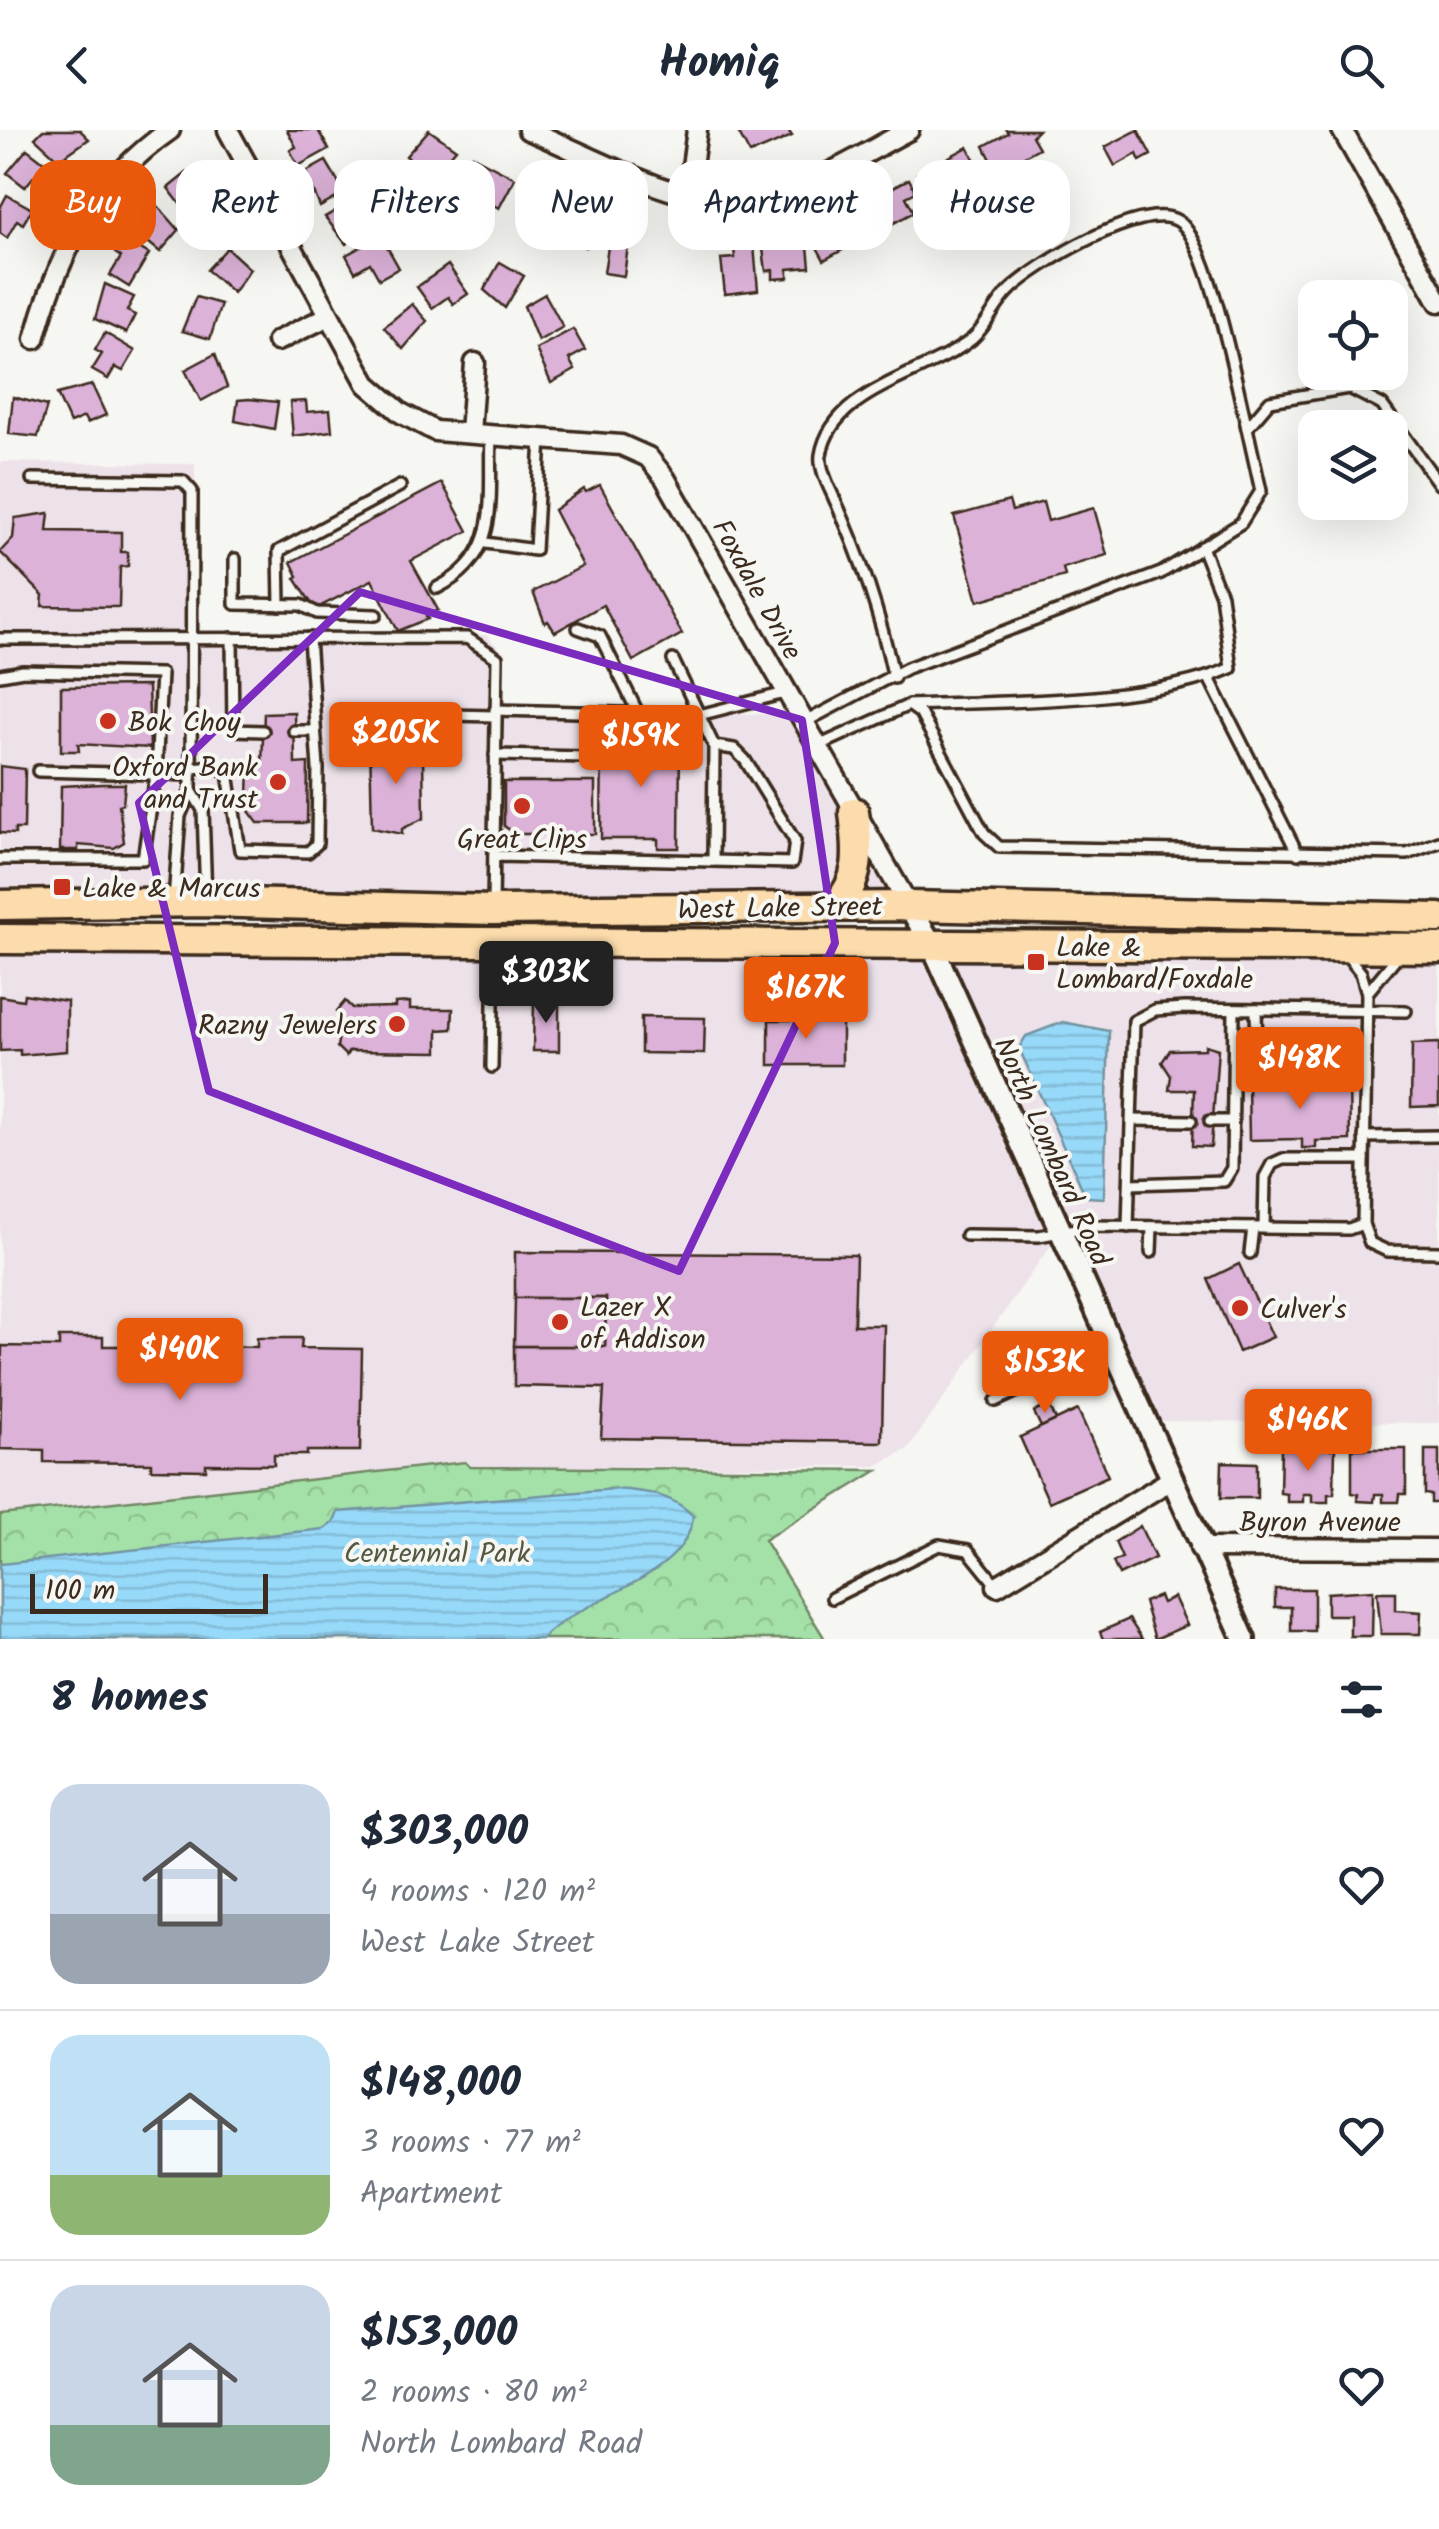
<!DOCTYPE html>
<meta charset="utf-8">
<style>
:root{--surface:#fff;--page:#f6f6f7;--text:#1f2937;--muted:#747a83;--line:#e0e1e3;--accent:#ea580c}
body{margin:0;font-family:Kalam,sans-serif;background:var(--page);color:var(--text);height:100vh;display:flex;flex-direction:column;font-size:38px;white-space:nowrap}
*{box-sizing:border-box;margin:0}
p{font-size:32px;color:var(--muted)}
.icon{flex:none;width:55px;height:55px;fill:none;stroke:currentColor;stroke-width:2;stroke-linecap:round;stroke-linejoin:round}
.map{position:relative;height:1509px;overflow:hidden}
.side{display:flex;flex-direction:column;background:var(--surface);flex:1}
.side>*{flex:none}
.hud{position:absolute;left:30px;top:30px;width:1380px;height:90px;display:flex;gap:20px}
.tools{position:absolute;left:1298px;top:150px;display:grid;gap:20px}
.tools a{display:grid;place-items:center;width:110px;height:110px;border-radius:20px;background:var(--surface);box-shadow:0 10px 40px #0002;font-size:50px}
.scale{position:absolute;left:30px;bottom:25px;width:238px;box-sizing:border-box;padding-left:10px;border:5px solid #3b2a1e;border-top:0;font-size:28px;line-height:35px;white-space:nowrap;color:#3b2a1e;-webkit-text-stroke:8px #f6f6f2;paint-order:stroke}
.price{position:absolute;translate:-50% -85px;padding:0 22px;border-radius:10px;background:var(--accent);color:#fff;font-size:32px;line-height:65px;filter:drop-shadow(0 2px 5px #0008)}
.price::after{content:'';position:absolute;left:50%;top:60px;width:30px;height:22px;margin-left:-15px;background:inherit;clip-path:polygon(0 0,100% 0,50% 100%)}
.price.active{background:#222;color:#fff}
ul{padding:0;list-style:none}
li{display:flex;align-items:center;gap:30px;height:250px;padding:0 50px}
li+li{border-top:2px solid var(--line)}
li span{display:grid;place-items:center;flex:none;width:280px;height:200px;border-radius:30px;color:#555}
li>.icon{margin-inline-start:auto}
span .icon{width:120px;height:120px;fill:#fffc;stroke-width:1}
li b{font-size:42px}
h2{display:flex;justify-content:space-between;align-items:center;height:120px;padding:0 50px;font-size:42px}
.pill{padding:0 35px;border-radius:30px;background:var(--surface);box-shadow:0 10px 40px #0002;font-size:35px;line-height:90px}
.pill.active{background:var(--accent);color:#fff}
header{display:flex;justify-content:space-between;align-items:center;height:130px;padding:0 50px;background:var(--surface);font-size:45px;font-weight:600}
.map>svg:first-child{display:block}
.built{fill:#eee2ea}
.park{fill:url(#park-crowns);stroke:#708663;stroke-width:2.5}
.water{fill:url(#water-rules);stroke:#7293a1;stroke-width:2.5}
.building{fill:#dcb2d8;stroke:#3b2a1e;stroke-width:2.5}
.lines{fill:none;stroke-linecap:round;stroke-linejoin:round}
.service-casing{stroke:#3b2a1e;stroke-width:16}
.minor-casing{stroke:#3b2a1e;stroke-width:25}
.tertiary-casing{stroke:#3b2a1e;stroke-width:28}
.primary-casing{stroke:#3b2a1e;stroke-width:35}
.service{stroke:#f6f6f2;stroke-width:9}
.minor{stroke:#f6f6f2;stroke-width:18}
.tertiary{stroke:#f6f6f2;stroke-width:20}
.primary{stroke:#fcdcac;stroke-width:28}
.marked{fill:none;stroke:#7b2cbf;stroke-width:8;stroke-linejoin:round}
.poi-dot{fill:#c8321e;stroke:#f6f6f2;stroke-width:4}
.labels{text-anchor:middle;stroke-width:8;stroke-linejoin:round;paint-order:stroke}
.street-label{font-size:28px;fill:#3b2a1e;stroke:#f6f6f2}
.poi-label{font-size:28px;fill:#3b2a1e;stroke:#f6f6f2;text-anchor:start}
.park-label{font-size:28px;fill:#555840;stroke:#f6f6f2}
</style>
<header><svg class="icon" aria-label="back" viewBox="0 0 24 24"><path d="M15 5l-7 7 7 7"/></svg>Homiq<svg class="icon" aria-label="search" viewBox="0 0 24 24"><circle cx="10" cy="10" r="6"/><path d="M15 15l6 6"/></svg></header>
<div class="map">
<svg width="1439" height="1509" viewBox="0 0 1439 1509">
<defs>
<pattern id="park-crowns" width="20" height="18" patternUnits="userSpaceOnUse" patternTransform="scale(2.5)"><rect width="20" height="18" fill="#a4e1a8"/><path d="M2 6a3 3 0 1 1 6 0M12 15a3 3 0 1 1 6 0" fill="none" stroke="#8ec190"/></pattern>
<pattern id="water-rules" width="6" height="5" patternUnits="userSpaceOnUse" patternTransform="scale(2.5)"><rect width="6" height="5" fill="#97d9f9"/><path d="M0 2.5h6" fill="none" stroke="#83bad5"/></pattern>
</defs>
<rect width="100%" height="100%" fill="#f6f6f2"/>
<filter id="ink" filterUnits="userSpaceOnUse"><feTurbulence type="fractalNoise" baseFrequency=".01" numOctaves="2"/><feDisplacementMap in="SourceGraphic" scale="20" xChannelSelector="R" yChannelSelector="G"/><feConvolveMatrix kernelMatrix="1 2 1 2 8 2 1 2 1" color-interpolation-filters="sRGB"/></filter>
<g filter="url(#ink)">
<g class="built">
<polygon points="0,332 195,334 198,502 487,505 502,523 501,575 791,585 899,773 202,768 0,760"/>
<polygon points="0,816 1439,826 1439,1293 1151,1291 1063,1098 908,1319 876,1336 470,1337 465,1332 0,1385"/>
</g>
<polygon class="park" points="465,1332 470,1337 878,1340 764,1410 825,1509 0,1509 0,1385"/>
<g class="water">
<polygon points="1063,892 1109,901 1104,1068 1086,1067 1019,918 1026,906"/>
<path d="M614,1359C643,1361 672,1363 693,1386C687,1449 583,1465 542,1509H0V1434L324,1399L334,1392L338,1382Z"/>
</g>
<g class="building">
<polygon points="43,0 80,0 89,9 59,30 35,8"/>
<polygon points="287,0 324,0 319,2 329,19 298,36 290,20 296,17"/>
<polygon points="429,0 456,19 431,48 406,26"/>
<polygon points="737,0 788,0 792,6 750,24"/>
<polygon points="1006,0 1038,0 1032,6 1039,18 997,41 984,16 1008,3"/>
<polygon points="1138,0 1151,25 1140,31 1137,24 1115,36 1105,17"/>
<polygon points="968,17 983,46 933,73 917,44"/>
<polygon points="27,19 57,42 47,55 35,45 25,57 7,43"/>
<polygon points="471,25 515,48 499,78 455,55"/>
<polygon points="326,31 345,63 320,77 306,42"/>
<polygon points="189,41 214,71 191,88 168,58"/>
<polygon points="909,49 916,62 906,67 914,82 868,107 852,79"/>
<polygon points="7,65 32,79 23,94 17,90 7,108 0,103 0,78"/>
<polygon points="566,67 594,78 590,88 595,90 585,117 572,111 574,105 563,100 566,91 557,87"/>
<polygon points="357,69 371,95 346,114 325,87"/>
<polygon points="158,76 179,100 160,122 132,99"/>
<polygon points="843,81 859,111 824,130 808,101"/>
<polygon points="612,90 631,93 624,146 604,143"/>
<polygon points="381,106 399,138 379,149 370,133 355,142 346,125"/>
<polygon points="807,106 810,137 788,139 788,148 773,149 773,140 766,141 763,119 790,116 790,108"/>
<polygon points="124,109 149,124 129,157 110,145 121,127 115,123"/>
<polygon points="754,116 758,160 725,164 721,129 735,128 734,118"/>
<polygon points="227,118 250,139 233,163 207,140"/>
<polygon points="500,132 524,146 505,178 484,160"/>
<polygon points="448,135 468,164 453,174 448,167 432,178 417,157"/>
<polygon points="105,154 134,167 127,181 135,185 126,203 95,189"/>
<polygon points="545,164 563,197 538,211 524,176"/>
<polygon points="196,167 221,174 210,209 182,201"/>
<polygon points="412,174 427,191 403,219 384,197"/>
<polygon points="573,199 585,220 569,229 575,240 551,253 536,219"/>
<polygon points="105,203 135,221 123,241 115,237 108,249 92,240 102,224 95,220"/>
<polygon points="215,224 227,257 201,271 185,240"/>
<polygon points="92,255 106,285 87,293 84,287 70,293 57,264"/>
<polygon points="13,267 47,276 38,307 9,304"/>
<polygon points="249,269 278,272 274,299 235,291 238,270"/>
<polygon points="306,271 307,282 330,280 332,301 293,306 290,272"/>
<polygon points="442,353 468,401 411,431 438,480 426,486 428,489 398,501 372,450 315,479 295,448 298,446 291,432"/>
<polygon points="600,355 682,504 633,531 603,475 555,502 548,491 545,493 533,462 583,436 554,380 584,359 586,362"/>
<polygon points="1009,371 1012,381 1043,372 1048,391 1094,378 1107,425 1063,438 1065,446 978,471 954,386"/>
<polygon points="49,383 47,401 121,402 121,422 128,422 128,436 120,437 119,477 42,476 43,465 0,422 13,408 15,388"/>
<polygon points="148,556 150,618 78,614 79,621 61,621 61,557"/>
<polygon points="294,582 295,634 308,633 307,693 258,693 249,681 253,669 248,669 249,633 262,634 264,583"/>
<polygon points="602,608 680,608 679,718 658,718 658,709 601,709"/>
<polygon points="370,611 406,611 406,626 423,626 424,688 402,699 402,704 372,698"/>
<polygon points="0,636 25,639 24,699 15,699 15,704 0,703"/>
<polygon points="504,652 595,652 595,704 516,704 504,696"/>
<polygon points="103,654 125,654 123,674 119,675 124,712 114,718 78,715 78,720 60,720 61,656"/>
<polygon points="24,864 67,871 67,921 20,925 20,920 0,921 0,866 23,870"/>
<polygon points="345,871 352,878 395,877 395,873 410,872 410,879 453,879 452,899 438,900 438,922 349,921 346,926 337,917 342,888 336,882"/>
<polygon points="534,871 559,871 559,921 533,921"/>
<polygon points="641,887 705,888 704,924 641,923"/>
<rect x="769" y="890" width="73" height="45"/>
<polygon points="1439,913 1439,976 1411,977 1412,914"/>
<polygon points="1205,915 1218,919 1211,1017 1192,1016 1194,960 1169,960 1171,946 1162,932 1170,920 1205,919"/>
<polygon points="1349,951 1350,1010 1316,1011 1316,1018 1302,1018 1302,1009 1249,1010 1248,953"/>
<polygon points="515,1122 856,1125 854,1195 884,1195 882,1312 601,1308 604,1258 514,1256 514,1216 605,1216 606,1168 515,1168"/>
<polygon points="1239,1134 1273,1207 1239,1222 1208,1149"/>
<polygon points="515,1168 606,1168 605,1216 514,1216"/>
<polygon points="59,1207 103,1207 103,1216 146,1216 146,1226 170,1226 170,1215 192,1215 192,1226 217,1226 217,1216 257,1217 257,1208 302,1208 301,1218 362,1219 360,1321 307,1321 307,1325 274,1325 274,1335 206,1334 206,1340 151,1339 151,1333 44,1332 44,1320 0,1319 2,1216 59,1217"/>
<polygon points="1049,1275 1056,1290 1041,1297 1034,1282"/>
<polygon points="1078,1280 1108,1346 1049,1372 1020,1307"/>
<polygon points="1281,1319 1335,1319 1334,1364 1328,1364 1328,1372 1312,1372 1312,1364 1303,1364 1303,1372 1287,1372 1287,1364 1280,1363"/>
<polygon points="1352,1319 1406,1319 1406,1364 1400,1364 1399,1372 1383,1372 1383,1364 1375,1364 1374,1372 1358,1371 1358,1364 1352,1363"/>
<polygon points="1425,1320 1439,1320 1439,1373 1431,1373 1431,1365 1425,1364"/>
<polygon points="1222,1332 1257,1333 1257,1368 1221,1368"/>
<polygon points="1140,1396 1155,1428 1119,1445 1113,1432 1122,1428 1115,1412"/>
<polygon points="1275,1459 1314,1459 1314,1501 1291,1501 1291,1477 1275,1477"/>
<polygon points="1373,1460 1372,1506 1350,1506 1350,1485 1327,1485 1327,1463"/>
<polygon points="1377,1462 1396,1462 1396,1480 1421,1482 1420,1504 1381,1504"/>
<polygon points="1159,1466 1162,1473 1174,1467 1187,1495 1155,1509 1144,1472"/>
<polygon points="1129,1489 1142,1509 1103,1509 1100,1502"/>
</g>
<g class="lines">
<defs>
<g id="service">
<polyline points="32,349 183,351 192,361 191,660 180,686 174,771"/>
<polyline points="486,413 535,420 541,308"/>
<polyline points="235,429 235,474 301,475 317,483 376,485"/>
<path d="M437,458C503,425 488,369 491,305"/>
<polyline points="280,475 279,421 400,356"/>
<polyline points="578,498 600,506 638,583"/>
<polyline points="232,508 233,600 263,601"/>
<polyline points="0,509 467,508 497,528 493,776"/>
<polyline points="0,545 23,541 161,544 156,644 143,729 0,729"/>
<path d="M894,548C880,484 862,428 834,368C829,357 819,338 821,325C832,258 927,246 972,209C987,196 995,175 1009,161C1035,135 1143,70 1178,91C1209,109 1237,258 1247,298"/>
<polyline points="1209,548 1298,724"/>
<path d="M909,575C1001,571 1149,574 1231,538L1221,465L1202,417"/>
<polyline points="495,580 699,585 785,563"/>
<polyline points="357,583 495,586"/>
<polyline points="803,593 907,538 1161,443 1241,393 1261,361 1247,298 1270,271 1349,258 1382,275 1439,354"/>
<polyline points="294,601 315,601"/>
<polyline points="818,616 909,575 920,583 984,703 999,717 1407,724 1439,712"/>
<polyline points="495,625 586,627"/>
<polyline points="191,638 215,636 228,643 240,720 308,722 317,714 318,638 309,508"/>
<polyline points="38,641 191,645"/>
<polyline points="191,660 203,680 206,768"/>
<polyline points="494,726 792,733 795,711 745,630 734,619 714,616 673,530"/>
<polyline points="713,731 714,616"/>
<polyline points="1367,863 1400,823"/>
<polyline points="1256,879 1257,922 1366,925"/>
<polyline points="492,937 494,815"/>
<polyline points="1132,990 1191,991"/>
<polyline points="1210,991 1233,991"/>
<polyline points="1364,1007 1439,1006"/>
<polyline points="1130,1054 1224,1051 1232,1038 1234,879"/>
<polyline points="1363,1094 1370,1113 1387,1121 1439,1122"/>
<polyline points="1128,1097 1134,891 1155,880 1185,878 1406,881"/>
<polyline points="1264,1098 1265,1047 1272,1034 1283,1029 1364,1029"/>
<polyline points="966,1105 1039,1106 1092,1096 1349,1099 1363,1094 1367,863 1361,843 1346,824"/>
<polyline points="1151,1122 1152,1097"/>
<polyline points="1250,1123 1253,1098"/>
<polyline points="996,1271 1111,1218"/>
<polyline points="832,1468 939,1415 968,1420 997,1456"/>
</g>
<g id="minor">
<polyline points="228,0 367,254 401,283 435,301 621,315 648,327 665,348 909,776"/>
<path d="M528,0C589,25 673,74 739,72C792,70 862,24 909,0"/>
<polyline points="1342,0 1439,172"/>
<polyline points="688,66 697,0"/>
<path d="M35,209C58,123 95,52 170,0"/>
<polyline points="277,211 329,186"/>
<polyline points="470,303 475,233"/>
<polyline points="1200,1418 1439,1419"/>
<polyline points="997,1456 1169,1351"/>
</g>
<polyline id="tertiary" points="909,776 933,817 1244,1509"/>
<g id="primary">
<polyline points="0,775 206,772 493,780 909,776 1439,788"/>
<path d="M835,777C863,749 858,719 854,682"/>
<polyline points="0,809 1439,818"/>
</g>
</defs>
<use href="#service" class="service-casing"/>
<use href="#minor" class="minor-casing"/>
<use href="#tertiary" class="tertiary-casing"/>
<use href="#primary" class="primary-casing"/>
<use href="#service" class="service"/>
<use href="#minor" class="minor"/>
<use href="#tertiary" class="tertiary"/>
<use href="#primary" class="primary"/>
</g>
</g>
<path class="marked" d="M360,462L802,590L835,813L679,1141L209,961L139,673Z"/>
<g class="poi-dot">
<circle cx="108" cy="591" r="10"/>
<circle cx="278" cy="652" r="10"/>
<circle cx="522" cy="676" r="10"/>
<rect x="52" y="747" width="20" height="20" rx="5"/>
<rect x="1026" y="822" width="20" height="20" rx="5"/>
<circle cx="397" cy="894" r="10"/>
<circle cx="1240" cy="1178" r="10"/>
<circle cx="560" cy="1192" r="10"/>
</g>
<g class="labels">
<g class="street-label">
<text transform="translate(758 459) rotate(61)" y="10">Foxdale Drive</text>
<text transform="translate(780 777) rotate(-1)" y="10">West Lake Street</text>
<text transform="translate(1053 1021) rotate(66)" y="10">North Lombard Road</text>
<text x="1320" y="1401">Byron Avenue</text>
</g>
<g class="poi-label">
<text x="128" y="601">Bok Choy</text>
<text x="258" y="646" text-anchor="end">Oxford Bank<tspan x="258" dy="32">and Trust</tspan></text>
<text x="522" y="718" text-anchor="middle">Great Clips</text>
<text x="82" y="767">Lake &amp; Marcus</text>
<text x="1056" y="826">Lake &amp;<tspan x="1056" dy="32">Lombard/Foxdale</tspan></text>
<text x="377" y="904" text-anchor="end">Razny Jewelers</text>
<text x="580" y="1186">Lazer X<tspan x="580" dy="32">of Addison</tspan></text>
<text x="1260" y="1188">Culver's</text>
</g>
<g class="park-label">
<text x="437" y="1432">Centennial Park</text>
</g>
</g>
</svg>
<div class="tools">
<a><svg class="icon" aria-label="locate" viewBox="0 0 24 24"><circle cx="12" cy="12" r="6"/><path d="M12 2v4M12 18v4M2 12h4M18 12h4"/></svg></a>
<a><svg class="icon" aria-label="layers" viewBox="0 0 24 24"><path d="M12 4l9 5-9 5-9-5zM3 14l9 5 9-5"/></svg></a>
</div>
<div class="scale">100 m</div>
<b class="price" style="left:396px;top:657px">$205K</b>
<b class="price" style="left:641px;top:660px">$159K</b>
<b class="price active" style="left:546px;top:896px">$303K</b>
<b class="price" style="left:806px;top:912px">$167K</b>
<b class="price" style="left:1300px;top:982px">$148K</b>
<b class="price" style="left:180px;top:1273px">$140K</b>
<b class="price" style="left:1045px;top:1286px">$153K</b>
<b class="price" style="left:1308px;top:1344px">$146K</b>
<div class="hud">
<a class="pill active">Buy</a>
<a class="pill">Rent</a>
<a class="pill">Filters</a>
<a class="pill">New</a>
<a class="pill">Apartment</a>
<a class="pill">House</a>
</div>
</div>
<section class="side">
<h2>8 homes<svg class="icon" aria-label="filters" viewBox="0 0 24 24"><path d="M4 7h16M4 17h16"/><circle cx="9" cy="7" r="2"/><circle cx="15" cy="17" r="2"/></svg></h2>
<ul>
<li><span style="background:linear-gradient(#c9d6e8 65%,#9aa5b1 0)"><svg class="icon" aria-label="home" viewBox="0 0 24 24"><path d="M3 11l9-7 9 7M6 9v11h12V9"/></svg></span><div><b>$303,000</b><p>4 rooms · 120 m²</p><p>West Lake Street</p></div><svg class="icon" aria-label="heart" viewBox="0 0 24 24"><path d="M12 20l-8-8c-3-5 5-10 8-4 3-6 11-1 8 4z"/></svg></li>
<li><span style="background:linear-gradient(#bfe0f5 70%,#8fb573 0)"><svg class="icon" aria-label="home" viewBox="0 0 24 24"><path d="M3 11l9-7 9 7M6 9v11h12V9"/></svg></span><div><b>$148,000</b><p>3 rooms · 77 m²</p><p>Apartment</p></div><svg class="icon" aria-label="heart" viewBox="0 0 24 24"><path d="M12 20l-8-8c-3-5 5-10 8-4 3-6 11-1 8 4z"/></svg></li>
<li><span style="background:linear-gradient(#c9d6e8 70%,#7fa58c 0)"><svg class="icon" aria-label="home" viewBox="0 0 24 24"><path d="M3 11l9-7 9 7M6 9v11h12V9"/></svg></span><div><b>$153,000</b><p>2 rooms · 80 m²</p><p>North Lombard Road</p></div><svg class="icon" aria-label="heart" viewBox="0 0 24 24"><path d="M12 20l-8-8c-3-5 5-10 8-4 3-6 11-1 8 4z"/></svg></li>
</ul>
</section>
